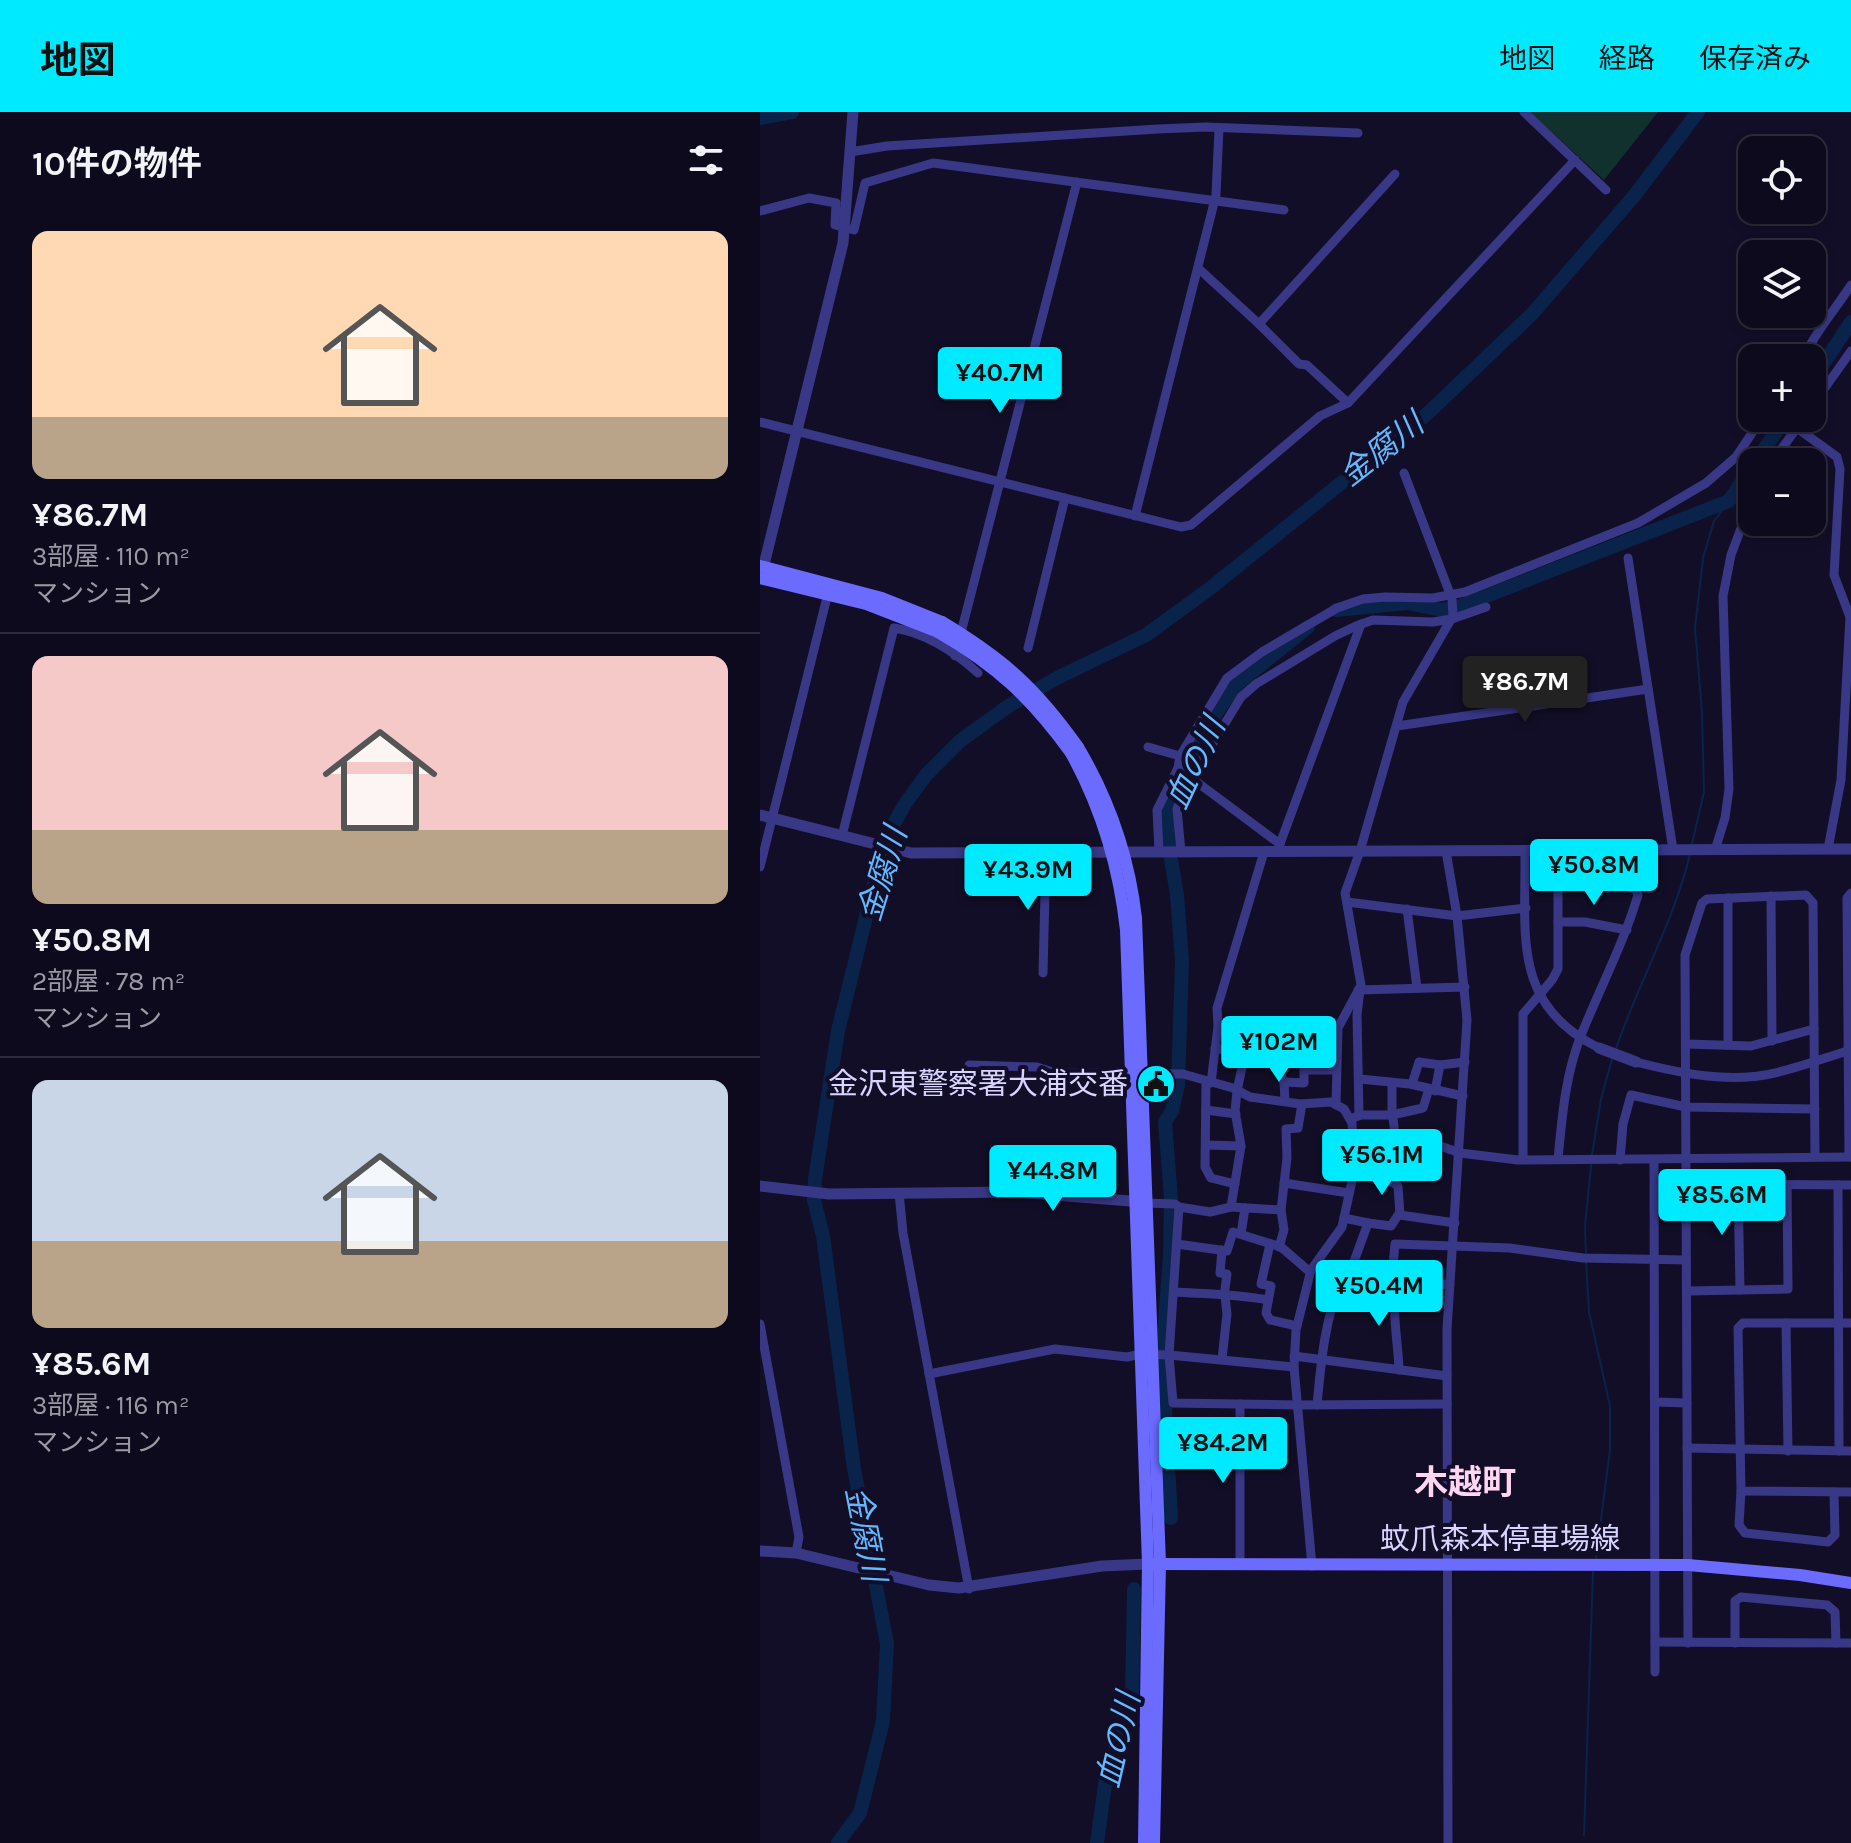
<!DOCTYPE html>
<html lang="ja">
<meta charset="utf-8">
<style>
:root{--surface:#0e0a1d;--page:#171326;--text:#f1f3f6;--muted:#9b9aa4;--line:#2e2b3b;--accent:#00eaff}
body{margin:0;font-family:Karla,"Noto Sans JP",sans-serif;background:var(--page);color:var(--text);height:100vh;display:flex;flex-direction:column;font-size:30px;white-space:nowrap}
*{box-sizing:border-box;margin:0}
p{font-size:26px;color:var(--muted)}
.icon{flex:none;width:44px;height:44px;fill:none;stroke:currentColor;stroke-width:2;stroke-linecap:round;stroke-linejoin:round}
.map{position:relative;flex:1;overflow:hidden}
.panel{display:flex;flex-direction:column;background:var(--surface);width:760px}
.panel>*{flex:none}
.controls{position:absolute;left:978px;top:24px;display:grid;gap:16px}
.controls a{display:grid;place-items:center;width:88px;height:88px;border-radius:16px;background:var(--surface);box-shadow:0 4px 12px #0003,0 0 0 2px var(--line);font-size:40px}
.price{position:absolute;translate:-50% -68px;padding:0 18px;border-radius:8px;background:var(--accent);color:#111;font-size:26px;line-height:52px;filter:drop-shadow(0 2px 4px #0008)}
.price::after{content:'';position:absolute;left:50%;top:48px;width:24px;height:18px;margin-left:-12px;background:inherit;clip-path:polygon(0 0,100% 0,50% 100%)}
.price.selected{background:#222;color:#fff}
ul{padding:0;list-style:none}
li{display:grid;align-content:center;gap:16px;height:424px;padding:0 32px}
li+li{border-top:2px solid var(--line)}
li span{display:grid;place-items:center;height:248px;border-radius:16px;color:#555}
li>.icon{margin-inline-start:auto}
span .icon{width:144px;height:144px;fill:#fffc;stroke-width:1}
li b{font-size:34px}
h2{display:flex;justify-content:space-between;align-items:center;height:96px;padding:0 32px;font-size:34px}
header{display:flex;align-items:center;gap:48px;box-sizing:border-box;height:112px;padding:0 40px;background:var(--accent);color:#111}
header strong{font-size:38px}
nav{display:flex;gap:44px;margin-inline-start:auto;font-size:28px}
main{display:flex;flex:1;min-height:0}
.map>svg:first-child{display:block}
.green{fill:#11312f}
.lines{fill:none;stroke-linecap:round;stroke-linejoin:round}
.stream{stroke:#0a234a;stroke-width:2}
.river{stroke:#0a234a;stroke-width:14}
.minor{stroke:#393887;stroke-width:9}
.tertiary{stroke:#393887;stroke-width:11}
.secondary{stroke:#6c6bff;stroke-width:12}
.secondary-bridge{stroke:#6c6bff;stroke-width:12}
.labels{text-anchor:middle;stroke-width:8;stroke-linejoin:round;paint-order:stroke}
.poi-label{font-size:30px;fill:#d8d4ff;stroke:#120e27;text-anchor:end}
.street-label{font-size:30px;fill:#d8d4ff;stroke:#120e27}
.water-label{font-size:32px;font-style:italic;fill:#62b9ff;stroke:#120e27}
.quarter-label{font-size:34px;font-weight:bold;fill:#ffd6f1;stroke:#120e27}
</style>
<header>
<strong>地図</strong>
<nav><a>地図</a><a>経路</a><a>保存済み</a></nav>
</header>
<main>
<section class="panel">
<h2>10件の物件<svg class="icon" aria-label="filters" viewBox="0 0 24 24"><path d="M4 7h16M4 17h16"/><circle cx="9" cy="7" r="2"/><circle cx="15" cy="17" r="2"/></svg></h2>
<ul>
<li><span style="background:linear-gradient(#ffd9b3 75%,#b9a48a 0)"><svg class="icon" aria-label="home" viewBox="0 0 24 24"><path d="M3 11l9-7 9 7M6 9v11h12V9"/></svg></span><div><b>¥86.7M</b><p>3部屋 · 110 m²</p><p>マンション</p></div></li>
<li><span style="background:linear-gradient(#f6c9c9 70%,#b9a48a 0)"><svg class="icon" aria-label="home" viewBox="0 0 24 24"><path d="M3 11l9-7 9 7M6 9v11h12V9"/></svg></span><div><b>¥50.8M</b><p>2部屋 · 78 m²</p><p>マンション</p></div></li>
<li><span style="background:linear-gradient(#c9d6e8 65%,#b9a48a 0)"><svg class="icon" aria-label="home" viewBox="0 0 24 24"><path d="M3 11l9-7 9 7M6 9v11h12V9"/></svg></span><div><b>¥85.6M</b><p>3部屋 · 116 m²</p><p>マンション</p></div></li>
</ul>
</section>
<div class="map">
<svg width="1091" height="1731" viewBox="0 0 1091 1731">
<rect width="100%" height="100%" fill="#120e27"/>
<polygon class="green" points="770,0 898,0 844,68"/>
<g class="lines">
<g class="stream">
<polyline points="932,732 944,680 942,600 935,516 943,446 954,409 969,389"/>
<path d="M856,937C878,871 914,810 930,742"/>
<polyline points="832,1043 841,987 852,947"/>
<polyline points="826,1142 825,1115 831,1053"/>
<polyline points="826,1149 829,1200 850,1294 850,1338 836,1446"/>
<polyline points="824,1723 833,1460"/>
</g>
<g class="river">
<polyline points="0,6 32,0"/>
<polyline points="1052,269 1091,210"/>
<polyline points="995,350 1026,306"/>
<polyline points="576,498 647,491 682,498 701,494 969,389 992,355"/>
<polyline points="411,1406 404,1278 403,1236 410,1144 411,1086 405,1010 412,999 418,973 422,849 417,783 408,729 407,697 412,682 458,598 477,572 548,515"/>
<polyline points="78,1731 100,1701 123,1609 127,1532 94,1357 63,1124 54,1088 55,1067 78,919 117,760 132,715 145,692 166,663 200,629 250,593 297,566 386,523 448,478 667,302 772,202 874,84 938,0"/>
<polyline points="337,1731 346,1665 372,1584 374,1477"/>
</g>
<g class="minor">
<polyline points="764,0 846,78"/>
<polyline points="90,40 127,34 398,17 446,15 598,21"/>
<polyline points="0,99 49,86 76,91 75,113 94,118 105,71 173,51 524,98"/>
<polyline points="438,156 499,212 635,62"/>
<polyline points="499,212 539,252 547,253 588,291"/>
<path d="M1043,246C1056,219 1075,198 1091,173"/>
<polyline points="1052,294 1091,239"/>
<polyline points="0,310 421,415 431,413 560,304 588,291 815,48"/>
<polyline points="1037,316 1077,345 1080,357 1074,463 1090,505 1081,668 1068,737"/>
<polyline points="1012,350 1044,306"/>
<polyline points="375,404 456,83 459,16"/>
<polyline points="868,446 913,738"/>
<polyline points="268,536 305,386"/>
<polyline points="195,544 317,70"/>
<polyline points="637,614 888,577"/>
<polyline points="388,635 420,644"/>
<polyline points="418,656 520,732"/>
<path d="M82,724L134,516C165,521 195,540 218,561"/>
<polyline points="955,738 965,706 969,677 963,484 971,443 992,387"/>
<polyline points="686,739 697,804 707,908 687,1217 688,1731"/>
<path d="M765,739C766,822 751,893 839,936"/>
<polyline points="399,740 397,698 418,656 420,644 467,566 502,540 577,496 603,487 625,485 673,486 705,480 878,411 946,371 976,345 1002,306"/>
<polyline points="421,740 417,697 424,679 481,585 496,572 575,524 596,514 613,508 673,510 692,507 726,495"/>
<polyline points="517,740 601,512"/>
<polyline points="0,755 68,481"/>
<polyline points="1011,784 1012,929"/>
<polyline points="587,790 697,804 766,796"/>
<polyline points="647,797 657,876"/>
<polyline points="798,810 825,810 867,818"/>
<polyline points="283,861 286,741"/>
<polyline points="598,878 705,875"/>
<polyline points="926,932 991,934 1054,917"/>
<polyline points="968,933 968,786"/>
<polyline points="455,936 516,949 524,970 525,989"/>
<path d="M876,950C923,962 971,972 1019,960C1043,954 1067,945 1091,938"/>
<polyline points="209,953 277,955 296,961 423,962 473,976 490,985 540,992 571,990 584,997 592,1011 595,1055 582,1115 551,1158 536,1218 534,1255 552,1454"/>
<polyline points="600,967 650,972 703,984"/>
<polyline points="446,970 445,1055 451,1066 475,1072"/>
<polyline points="524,970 544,971 544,958 576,958"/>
<polyline points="451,971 458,914 457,896 504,740"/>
<polyline points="632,971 632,1003 663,996 669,977"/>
<polyline points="652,972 659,950 680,953 705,950"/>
<polyline points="675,979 680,953"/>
<polyline points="576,993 578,916 601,873 585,781 600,739 643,590 693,504 692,487 644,361"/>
<polyline points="446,998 476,1002"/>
<polyline points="599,1003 597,903 600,878"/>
<path d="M590,1007L601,1003H632C640,1034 625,1037 622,1064L638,1074L640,1103L695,1111"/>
<polyline points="636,1029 683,1035 700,1041 758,1048 1091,1045"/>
<polyline points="446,1033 481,1034"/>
<polyline points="1089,1045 1087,786 1091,781"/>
<path d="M763,1047V902L792,868L798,857V773C812,760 854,772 872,776L876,778L878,783C863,833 839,878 820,926C805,965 802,1006 798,1047"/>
<polyline points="860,1048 863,1012 871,983 926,995 1055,997"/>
<polyline points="894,1048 895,1560"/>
<polyline points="524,1071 589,1081"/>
<polyline points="926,1072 1091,1073"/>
<polyline points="978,1072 980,1178"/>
<polyline points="1078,1073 1079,1339"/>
<polyline points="139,1081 143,1121 209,1477"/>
<polyline points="385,1091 415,1092 419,1095 409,1243 413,1291 538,1293 687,1292"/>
<polyline points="419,1095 450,1100 471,1095 481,1034 475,999 477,979 482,955 490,943"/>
<polyline points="471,1095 521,1098 527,1046 526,1017 538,1016 542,992"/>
<polyline points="584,1106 608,1111 588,1166"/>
<polyline points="608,1111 631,1114 640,1100"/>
<polyline points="481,1122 485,1096"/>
<polyline points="417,1132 467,1139 473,1120 521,1135 550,1160"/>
<polyline points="510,1132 501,1172 511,1174 506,1201 510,1208 537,1214"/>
<polyline points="519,1135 524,1118 521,1098"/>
<polyline points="462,1138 460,1161 467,1162 464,1184"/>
<path d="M558,1149C608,1180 634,1174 690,1172"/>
<polyline points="631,1174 635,1132 750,1136 823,1146 926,1148"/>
<path d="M635,1174C632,1202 638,1229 639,1258"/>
<polyline points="927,1179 1028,1177 1027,1073"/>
<path d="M414,1180C446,1182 477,1182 508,1188"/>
<polyline points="1026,1211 1028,1339"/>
<polyline points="1091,1211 983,1211 978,1216 981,1379 1091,1380"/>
<polyline points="0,1212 39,1425 36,1441"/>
<polyline points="534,1244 687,1264"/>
<polyline points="462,1247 467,1202 465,1184"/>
<polyline points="169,1262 295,1237 367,1245 381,1242 409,1243 534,1255"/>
<polyline points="895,1290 927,1291"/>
<polyline points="480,1292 480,1453"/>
<path d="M557,1293C561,1250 565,1204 583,1164"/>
<polyline points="927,1336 1091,1339"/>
<polyline points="981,1379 979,1413 985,1421 1068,1430 1075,1423 1074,1380"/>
<polyline points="895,1530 1091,1531"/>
<polyline points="928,1531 925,843 942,791 947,787 1046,783 1053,791 1055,1044"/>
<polyline points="975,1531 975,1489 981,1485 1067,1493 1075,1500 1076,1531"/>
</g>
<g class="tertiary">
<polyline points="2,461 83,131 93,0"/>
<polyline points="0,703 151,741 1091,737"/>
<polyline points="839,936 876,950"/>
<polyline points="0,1074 69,1082 255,1080 383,1090"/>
<polyline points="0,1439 36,1441 169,1473 199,1476 342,1454 388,1452"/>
</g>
<g class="secondary">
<polyline points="0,454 122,486 182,510"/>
<polyline points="0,466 106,492 178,520"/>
<path d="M318,635C350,689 369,744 376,806L400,1452L394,1731"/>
<path d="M311,641C342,697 359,754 366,818L388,1452L384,1731"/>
<polyline points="391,1452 928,1453 1040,1463 1091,1471"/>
</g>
<g class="secondary-bridge">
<path d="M182,510C245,548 276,576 318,635"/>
<path d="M178,520C237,554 271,586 311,641"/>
</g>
</g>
<defs>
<symbol id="civic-disc" viewBox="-11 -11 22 22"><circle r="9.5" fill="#00eaff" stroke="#120e27"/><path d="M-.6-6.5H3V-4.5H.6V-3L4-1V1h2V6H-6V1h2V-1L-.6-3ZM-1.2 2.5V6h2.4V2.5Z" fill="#111"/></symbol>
</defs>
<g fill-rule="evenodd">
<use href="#civic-disc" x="374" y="950" width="44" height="44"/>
</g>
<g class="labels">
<g class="poi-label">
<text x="368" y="982">金沢東警察署大浦交番</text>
</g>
<g class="street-label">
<text x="740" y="1437">蚊爪森本停車場線</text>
</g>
<g class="water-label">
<text transform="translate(621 337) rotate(-38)" y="11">金腐川</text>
<text transform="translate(435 651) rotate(-65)" y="11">血の川</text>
<text transform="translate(122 762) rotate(-73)" y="11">金腐川</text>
<text transform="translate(106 1422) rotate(79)" y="11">金腐川</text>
<text transform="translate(358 1628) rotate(-77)" y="11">血の川</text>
</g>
<g class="quarter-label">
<text x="705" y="1382">木越町</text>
</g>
</g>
</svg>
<div class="controls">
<a><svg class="icon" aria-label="locate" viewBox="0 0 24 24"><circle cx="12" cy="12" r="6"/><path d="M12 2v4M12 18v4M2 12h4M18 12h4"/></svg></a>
<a><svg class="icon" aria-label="layers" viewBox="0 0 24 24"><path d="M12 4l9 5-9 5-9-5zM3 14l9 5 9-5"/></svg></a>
<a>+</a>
<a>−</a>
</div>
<b class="price" style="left:240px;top:303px">¥40.7M</b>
<b class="price selected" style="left:765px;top:612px">¥86.7M</b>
<b class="price" style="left:834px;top:795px">¥50.8M</b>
<b class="price" style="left:268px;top:800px">¥43.9M</b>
<b class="price" style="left:519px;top:972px">¥102M</b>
<b class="price" style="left:622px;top:1085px">¥56.1M</b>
<b class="price" style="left:293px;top:1101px">¥44.8M</b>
<b class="price" style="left:962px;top:1125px">¥85.6M</b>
<b class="price" style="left:619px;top:1216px">¥50.4M</b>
<b class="price" style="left:463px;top:1373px">¥84.2M</b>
</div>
</main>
